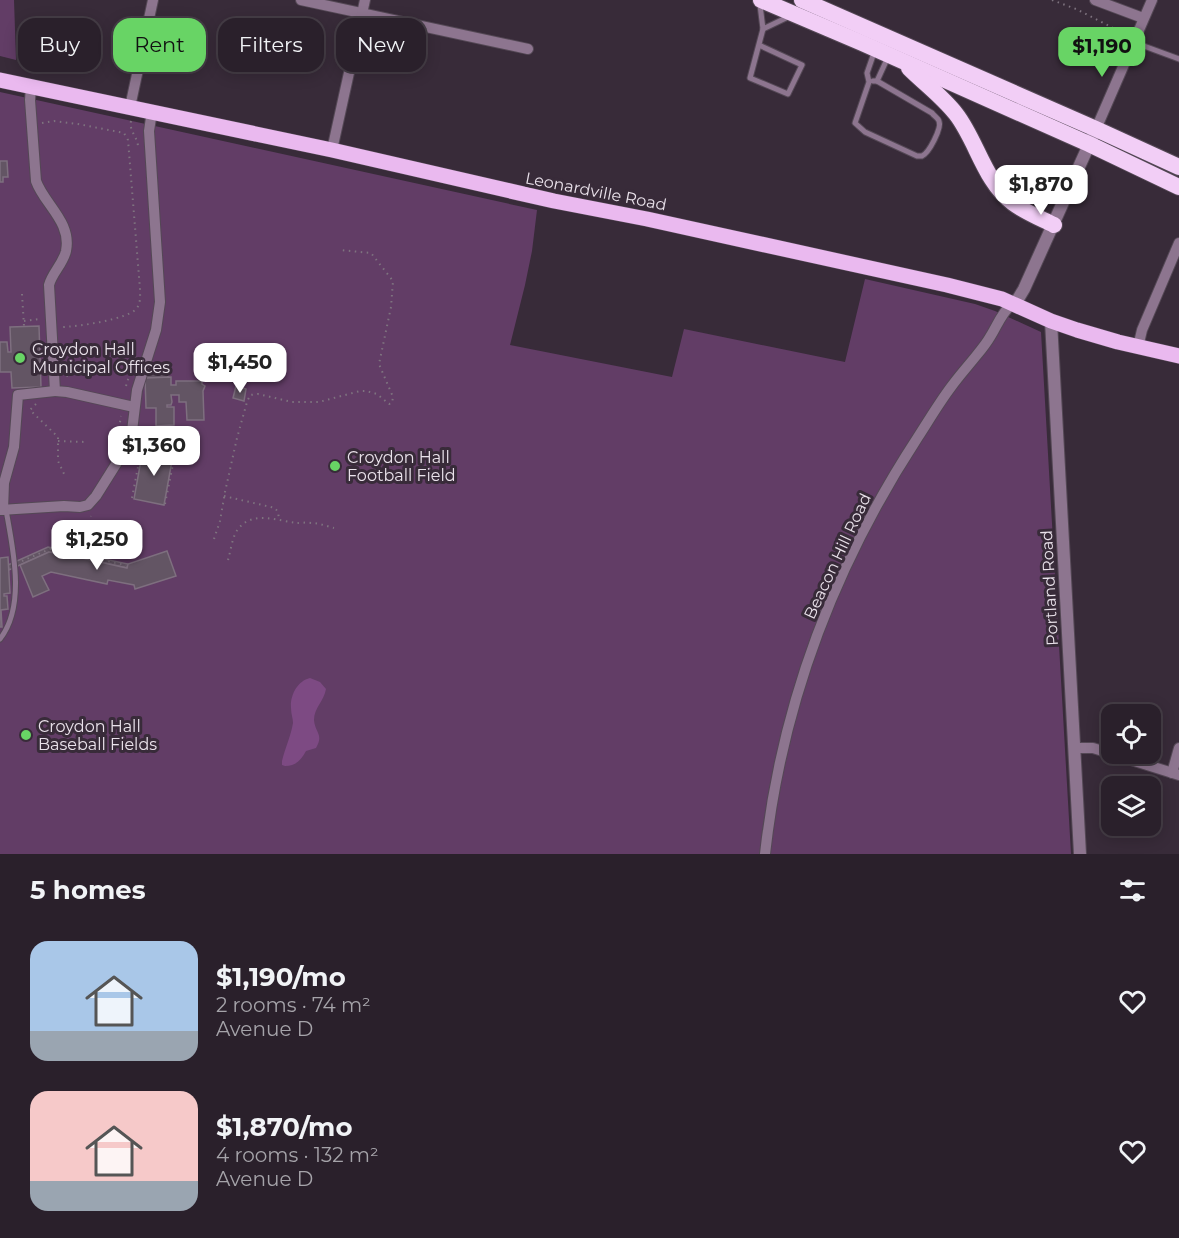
<!DOCTYPE html>
<meta charset="utf-8">
<style>
:root{--surface:#2a202b;--page:#362d37;--text:#f1f3f6;--muted:#a5a3a9;--line:#463e47;--accent:#68d465}
body{margin:0;font-family:Montserrat,sans-serif;background:var(--page);color:var(--text);height:100vh;display:flex;flex-direction:column;font-size:22px;white-space:nowrap}
*{box-sizing:border-box;margin:0}
p{font-size:20px;color:var(--muted)}
.icon{flex:none;width:33px;height:33px;fill:none;stroke:currentColor;stroke-width:2;stroke-linecap:round;stroke-linejoin:round}
.map{position:relative;height:854px;overflow:hidden}
.drawer{display:flex;flex-direction:column;background:var(--surface);flex:1}
.drawer>*{flex:none}
.hud{position:absolute;left:18px;top:18px;width:600px;height:54px;display:flex;gap:12px}
.buttons{position:absolute;left:1101px;top:704px;display:grid;gap:12px}
.buttons a{display:grid;place-items:center;width:60px;height:60px;border-radius:12px;background:var(--surface);box-shadow:0 3px 15px #0003,0 0 0 2px var(--line);font-size:30px}
.price{position:absolute;translate:-50% -51px;padding:0 14px;border-radius:12px;background:#fff;color:#222;font-size:20px;line-height:39px;filter:drop-shadow(0 2px 3px #0008)}
.price::after{content:'';position:absolute;left:50%;top:36px;width:18px;height:14px;margin-left:-9px;background:inherit;clip-path:polygon(0 0,100% 0,50% 100%)}
.price.selected{background:var(--accent);color:#111}
ul{padding:0;list-style:none}
li{display:flex;align-items:center;gap:18px;height:150px;padding:0 30px}
li span{display:grid;place-items:center;flex:none;width:168px;height:120px;border-radius:18px;color:#555}
li>.icon{margin-inline-start:auto}
span .icon{width:72px;height:72px;fill:#fffc;stroke-width:1}
li b{font-size:26px}
h2{display:flex;justify-content:space-between;align-items:center;height:72px;padding:0 30px;font-size:26px}
.pill{padding:0 21px;border-radius:18px;background:var(--surface);box-shadow:0 3px 15px #0003,0 0 0 2px var(--line);font-size:21px;line-height:54px}
.pill.selected{background:var(--accent);color:#111}
.map>svg:first-child{display:block}
.green{fill:#623d66}
.water{fill:#7d4a83}
.building{fill:#635564;stroke:#7e6f7f;stroke-width:1.5}
.lines{fill:none;stroke-linecap:round;stroke-linejoin:round}
.service-casing{stroke:#544855;stroke-width:7}
.minor-casing{stroke:#544855;stroke-width:12}
.tertiary-casing{stroke:#544855;stroke-width:14}
.primary-casing{stroke:#544855;stroke-width:16}
.trunk-casing{stroke:#544855;stroke-width:18}
.path{stroke:#7e737f;stroke-width:2;stroke-dasharray:1.5 4.5;stroke-linecap:butt}
.service{stroke:#8d758f;stroke-width:5}
.minor{stroke:#8d758f;stroke-width:10}
.tertiary{stroke:#8d758f;stroke-width:12}
.primary{stroke:#eab9ef;stroke-width:15}
.trunk{stroke:#f2cef6;stroke-width:16}
.poi-dot{fill:#68d465;stroke:#382b39;stroke-width:2}
.labels{text-anchor:middle;stroke-width:6;stroke-linejoin:round;paint-order:stroke}
.street-label{font-size:16px;fill:#eae2eb;stroke:#382b39}
.poi-label{font-size:16px;fill:#eae2eb;stroke:#382b39;text-anchor:start}
</style>
<div class="map">
<svg width="1179" height="854" viewBox="0 0 1179 854">
<rect width="100%" height="100%" fill="#382b39"/>
<g class="green">
<polygon points="0,0 14,0 16,60 0,56"/>
<polygon points="0,92 537,210 532,251 525,285 510,345 672,377 684,329 845,362 865,279 975,304 995,311 1041,332 1071,854 0,854"/>
</g>
<path class="water" d="M310,678L320,682L326,689C324,701 314,708 314,720C315,733 324,734 316,748L306,751C301,760 296,766 285,766L282,765V761C285,748 291,736 293,723C293,718 291,714 291,708C290,696 297,681 310,678Z"/>
<g class="building">
<polygon points="0,161 7,161 8,177 3,177 3,182 0,182"/>
<polygon points="39,326 41,387 12,388 11,372 0,372 0,342 7,342 8,352 11,352 10,327"/>
<polygon points="159,370 163,373 168,373 168,378 147,378 147,374 152,374 155,371"/>
<polygon points="171,377 171,385 176,385 176,381 202,381 202,384 205,386 203,391 204,420 187,420 186,402 179,402 179,395 171,395 172,402 171,405 167,405 167,407 174,407 174,425 156,426 156,408 146,408 145,378"/>
<polygon points="236,386 246,389 244,401 233,398"/>
<polygon points="143,449 173,455 164,505 134,499"/>
<polygon points="48,547 128,564 127,568 55,552 55,553 49,552 9,570 8,565"/>
<polygon points="167,551 176,576 135,589 134,585 108,580 107,584 51,572 42,576 49,590 33,597 20,565 49,552 55,553 55,552 127,568 128,564"/>
<polygon points="8,557 10,593 4,594 4,596 7,596 8,609 1,610 2,627 0,627 0,558"/>
</g>
<g class="lines">
<defs>
<g id="service">
<polyline points="760,5 763,29 790,16"/>
<polyline points="1133,42 1179,59"/>
<polyline points="759,45 802,65 788,94 750,78 763,29"/>
<path d="M875,50L867,73L869,82L855,123L865,132L917,156C919,156 920,156 922,156C929,153 942,128 939,121C938,118 934,116 932,113L877,81"/>
<polyline points="873,81 877,81 888,57"/>
<path d="M0,639C26,606 13,549 6,510"/>
</g>
<g id="minor">
<polyline points="301,0 528,49"/>
<polyline points="1095,0 1143,18"/>
<path d="M31,86L30,100L36,181C44,204 72,222 66,251C63,264 52,273 49,285L55,391L67,392L134,407"/>
<polyline points="130,107 153,0"/>
<polyline points="1096,129 1152,0"/>
<polyline points="332,150 365,0"/>
<polyline points="1138,347 1142,330 1179,243"/>
<polyline points="0,510 64,506 80,507 88,505 96,496 123,453 129,442 132,431 137,390 156,330 160,302 149,131 152,111"/>
<polyline points="3,510 4,483 14,447 18,395 55,391"/>
<polyline points="1075,748 1093,748 1179,775"/>
<polyline points="1172,773 1179,748"/>
<path d="M765,854C782,702 835,564 918,437C929,420 939,403 951,387C959,376 968,366 976,356C981,350 986,344 990,337C997,326 1002,312 1012,304"/>
</g>
<g id="tertiary">
<polyline points="1012,304 1018,299 1024,289 1092,138"/>
<polyline points="1051,321 1080,854"/>
</g>
<polyline id="primary" points="0,80 332,150 554,201 647,219 947,285 1002,299 1051,321 1077,330 1118,342 1179,356"/>
<g id="trunk">
<polyline points="761,0 862,43 1089,144 1179,187"/>
<polyline points="802,0 1096,129 1179,167"/>
<path d="M909,68C924,83 943,97 956,114C977,141 984,181 1013,203C1025,212 1040,218 1054,225"/>
</g>
</defs>
<use href="#service" class="service-casing"/>
<use href="#minor" class="minor-casing"/>
<use href="#tertiary" class="tertiary-casing"/>
<use href="#primary" class="primary-casing"/>
<use href="#trunk" class="trunk-casing"/>
<g class="path">
<polyline points="1052,0 1076,9 1125,34"/>
<path d="M131,121C129,131 137,136 138,146"/>
<path d="M42,123L54,121L78,124L124,133L128,140L140,289C140,295 141,302 137,308C130,319 76,327 62,327"/>
<polyline points="22,294 24,326"/>
<polyline points="24,321 40,319"/>
<polygon points="65,371 68,372 67,376 63,374"/>
<polyline points="126,386 136,354"/>
<polyline points="36,404 30,410 58,437 58,461 65,476"/>
<polyline points="117,440 121,416"/>
<polyline points="58,441 86,442"/>
<polyline points="146,447 146,448 149,450"/>
<polyline points="224,496 275,508 278,512 279,519"/>
<polyline points="132,498 142,446 160,449 160,451 175,454 165,504"/>
<polyline points="214,539 220,521 225,492 237,438 247,402 250,395 258,394 292,402 319,402 360,391 366,391 377,394 389,404 392,403 393,397 379,364 391,307 393,281 371,253 340,250"/>
<polyline points="87,540 91,516"/>
<polyline points="87,540 99,555 98,560"/>
<polyline points="68,553 69,549 87,540"/>
<path d="M228,560C231,550 232,537 238,529C253,510 278,521 297,523C301,523 306,522 311,523C319,523 326,526 334,528"/>
<polyline points="22,561 50,549 126,565"/>
</g>
<use href="#service" class="service"/>
<use href="#minor" class="minor"/>
<use href="#tertiary" class="tertiary"/>
<use href="#primary" class="primary"/>
<use href="#trunk" class="trunk"/>
</g>
<g class="poi-dot">
<circle cx="20" cy="358" r="6"/>
<circle cx="335" cy="466" r="6"/>
<circle cx="26" cy="735" r="6"/>
</g>
<g class="labels">
<g class="street-label">
<text transform="translate(596 191) rotate(11)" y="6">Leonardville Road</text>
<text transform="translate(837 556) rotate(-65)" y="6">Beacon Hill Road</text>
<text transform="translate(1049 588) rotate(-93)" y="6">Portland Road</text>
</g>
<g class="poi-label">
<text x="32" y="355">Croydon Hall<tspan x="32" dy="18">Municipal Offices</tspan></text>
<text x="347" y="463">Croydon Hall<tspan x="347" dy="18">Football Field</tspan></text>
<text x="38" y="732">Croydon Hall<tspan x="38" dy="18">Baseball Fields</tspan></text>
</g>
</g>
</svg>
<div class="buttons">
<a><svg class="icon" aria-label="locate" viewBox="0 0 24 24"><circle cx="12" cy="12" r="6"/><path d="M12 2v4M12 18v4M2 12h4M18 12h4"/></svg></a>
<a><svg class="icon" aria-label="layers" viewBox="0 0 24 24"><path d="M12 4l9 5-9 5-9-5zM3 14l9 5 9-5"/></svg></a>
</div>
<b class="price selected" style="left:1102px;top:78px">$1,190</b>
<b class="price" style="left:1041px;top:216px">$1,870</b>
<b class="price" style="left:240px;top:394px">$1,450</b>
<b class="price" style="left:154px;top:477px">$1,360</b>
<b class="price" style="left:97px;top:571px">$1,250</b>
<div class="hud">
<a class="pill">Buy</a>
<a class="pill selected">Rent</a>
<a class="pill">Filters</a>
<a class="pill">New</a>
</div>
</div>
<section class="drawer">
<h2>5 homes<svg class="icon" aria-label="filters" viewBox="0 0 24 24"><path d="M4 7h16M4 17h16"/><circle cx="9" cy="7" r="2"/><circle cx="15" cy="17" r="2"/></svg></h2>
<ul>
<li><span style="background:linear-gradient(#a9c7e8 75%,#9aa5b1 0)"><svg class="icon" aria-label="home" viewBox="0 0 24 24"><path d="M3 11l9-7 9 7M6 9v11h12V9"/></svg></span><div><b>$1,190/mo</b><p>2 rooms · 74 m²</p><p>Avenue D</p></div><svg class="icon" aria-label="heart" viewBox="0 0 24 24"><path d="M12 20l-8-8c-3-5 5-10 8-4 3-6 11-1 8 4z"/></svg></li>
<li><span style="background:linear-gradient(#f6c9c9 75%,#9aa5b1 0)"><svg class="icon" aria-label="home" viewBox="0 0 24 24"><path d="M3 11l9-7 9 7M6 9v11h12V9"/></svg></span><div><b>$1,870/mo</b><p>4 rooms · 132 m²</p><p>Avenue D</p></div><svg class="icon" aria-label="heart" viewBox="0 0 24 24"><path d="M12 20l-8-8c-3-5 5-10 8-4 3-6 11-1 8 4z"/></svg></li>
</ul>
</section>
